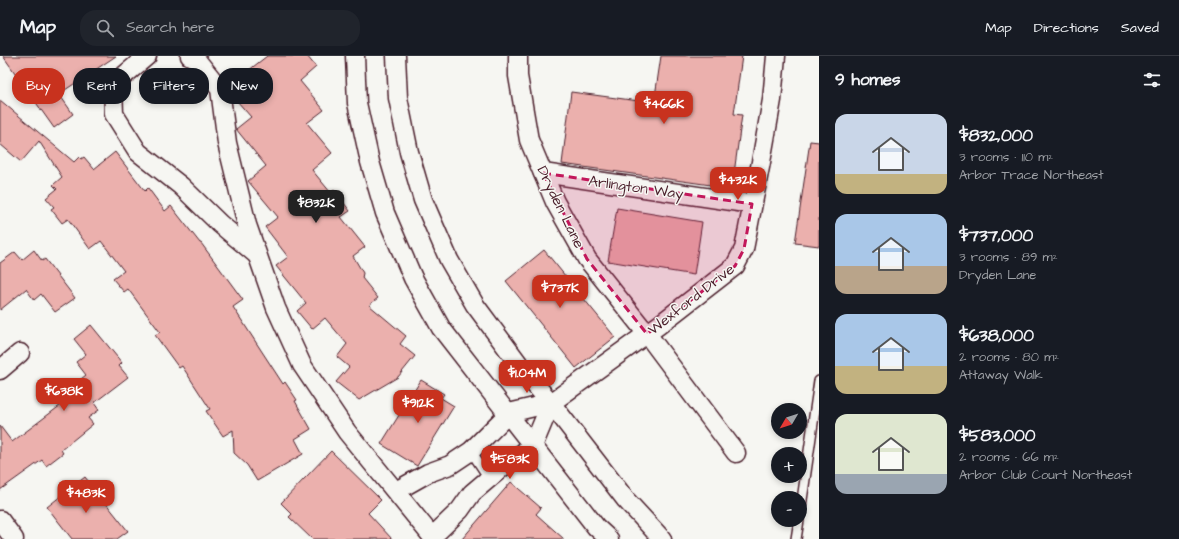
<!DOCTYPE html>
<meta charset="utf-8">
<style>
:root{--surface:#171b24;--page:#20242c;--text:#f1f3f6;--muted:#9ea1a6;--line:#363941;--accent:#c8321e}
body{margin:0;font-family:"Architects Daughter",sans-serif;background:var(--page);color:var(--text);height:100vh;display:flex;flex-direction:column;font-size:15px;white-space:nowrap}
*{box-sizing:border-box;margin:0}
p{font-size:13px;color:var(--muted)}
.icon{flex:none;width:22px;height:22px;fill:none;stroke:currentColor;stroke-width:2;stroke-linecap:round;stroke-linejoin:round}
.map{position:relative;flex:1;overflow:hidden}
.panel{display:flex;flex-direction:column;background:var(--surface);width:360px}
.panel>*{flex:none}
.top-card{position:absolute;left:12px;top:12px;width:380px;height:36px;display:flex;gap:8px}
.needle{width:26px;rotate:231deg}
.buttons{position:absolute;left:771px;top:347px;display:grid;gap:8px}
.buttons a{display:grid;place-items:center;width:36px;height:36px;border-radius:50%;background:var(--surface);box-shadow:0 2px 6px #0003;font-size:20px}
.price{position:absolute;translate:-50% -34px;padding:0 9px;border-radius:8px;background:var(--accent);color:#fff;font-size:13px;line-height:26px;filter:drop-shadow(0 1px 2px #0008)}
.price::after{content:'';position:absolute;left:50%;top:24px;width:12px;height:9px;margin-left:-6px;background:inherit;clip-path:polygon(0 0,100% 0,50% 100%)}
.price.on{background:#222;color:#fff}
ul{padding:0;list-style:none}
li{display:flex;align-items:center;gap:12px;height:100px;padding:0 16px}
li span{display:grid;place-items:center;flex:none;width:112px;height:80px;border-radius:12px;color:#555}
li>.icon{margin-inline-start:auto}
span .icon{width:48px;height:48px;fill:#fffc;stroke-width:1}
li b{font-size:17px}
h2{display:flex;justify-content:space-between;align-items:center;height:48px;padding:0 16px;font-size:17px}
.pill{padding:0 14px;border-radius:16px;background:var(--surface);box-shadow:0 2px 6px #0003;font-size:14px;line-height:36px}
.pill.on{background:var(--accent);color:#fff}
header{display:flex;align-items:center;gap:24px;box-sizing:border-box;height:56px;padding:0 20px;background:var(--surface);border-bottom:1px solid var(--line)}
header strong{font-size:19px}
nav{display:flex;gap:22px;margin-inline-start:auto;font-size:14px}
.search{width:280px;height:36px;background:var(--page);display:flex;align-items:center;gap:10px;box-sizing:border-box;padding:0 14px;border-radius:16px;color:var(--muted);font-size:15px}
main{display:flex;flex:1;min-height:0}
.map>svg:first-child{display:block}
.building{fill:#ebb0ad;stroke:#4a1f2b}
.lines{fill:none;stroke-linecap:round;stroke-linejoin:round}
.lane-casing{stroke:#4a1f2b;stroke-width:12}
.street-casing{stroke:#4a1f2b;stroke-width:21}
.lane{stroke:#f6f6f2;stroke-width:9}
.street{stroke:#f6f6f2;stroke-width:18}
.marked{fill:#c2185b;fill-opacity:0.2;stroke:#c2185b;stroke-width:3;stroke-dasharray:8 5;stroke-linejoin:round}
.labels{text-anchor:middle;stroke-width:3;stroke-linejoin:round;paint-order:stroke}
.street-label{font-size:15px;fill:#4a1f2b;stroke:#f6f6f2}
</style>
<header>
<strong>Map</strong>
<div class="search"><svg class="icon" aria-label="search" viewBox="0 0 24 24"><circle cx="10" cy="10" r="6"/><path d="M15 15l6 6"/></svg>Search here</div>
<nav><a>Map</a><a>Directions</a><a>Saved</a></nav>
</header>
<main>
<div class="map">
<svg width="819" height="483" viewBox="0 0 819 483">
<rect width="100%" height="100%" fill="#f6f6f2"/>
<filter id="ink" filterUnits="userSpaceOnUse"><feTurbulence type="fractalNoise" baseFrequency=".025" numOctaves="2"/><feDisplacementMap in="SourceGraphic" scale="8" xChannelSelector="R" yChannelSelector="G"/><feConvolveMatrix kernelMatrix="1 2 1 2 8 2 1 2 1" color-interpolation-filters="sRGB"/></filter>
<g filter="url(#ink)">
<g class="building">
<polygon points="3,0 116,0 59,38 73,58 54,72"/>
<polygon points="267,0 307,0 316,11 300,25 324,54 307,67 332,97 312,114 331,137 334,134 350,155 341,161 365,191 353,200 363,217 362,222 378,242 369,249 406,280 400,288 415,300 398,321 359,344 336,326 349,311 337,301 347,288 325,262 312,273 297,255 306,247 276,210 288,201 265,171 278,161 248,125 266,110 236,73 251,61 237,45 255,31 244,18"/>
<polygon points="661,0 742,0 734,58 742,59 732,132 562,108 571,36 654,47"/>
<polygon points="0,44 74,106 79,101 81,103 84,101 94,113 115,96 145,135 148,132 165,155 171,150 200,187 201,187 243,244 233,251 283,328 285,326 297,344 295,345 311,373 295,383 303,398 257,425 247,409 234,397 233,374 223,380 206,355 210,353 182,310 179,312 155,279 160,276 128,233 124,236 113,223 124,215 101,185 90,193 68,163 62,167 51,153 54,151 46,142 57,133 53,129 62,121 39,85 21,106 0,88"/>
<polygon points="810,85 819,86 819,190 795,187"/>
<polygon points="617,152 702,166 694,219 608,205"/>
<polygon points="34,194 42,205 45,203 75,242 55,256 41,238 34,244 26,233 0,254 0,207 15,196 22,204"/>
<polygon points="544,194 615,281 576,312 506,225"/>
<polygon points="91,269 122,307 119,310 128,321 94,347 99,354 88,362 93,368 61,394 63,397 46,410 42,404 0,434 0,370 12,386 61,349 59,347 64,343 61,339 86,319 76,306 86,298 74,283"/>
<polygon points="421,324 444,338 441,342 454,350 417,410 381,388"/>
<polygon points="331,395 381,444 368,457 392,483 312,483 289,461 292,458 281,447"/>
<polygon points="85,421 128,475 117,483 72,483 47,451"/>
<polygon points="511,426 541,452 536,458 564,483 462,483"/>
</g>
<g class="lines">
<defs>
<g id="lane">
<polyline points="471,395 489,422"/>
<polyline points="800,458 819,325"/>
<polyline points="796,483 799,464"/>
</g>
<g id="street">
<polyline points="147,0 113,29 114,58 138,96 181,130 220,168 257,199"/>
<polyline points="190,0 195,2 220,33 227,87 247,169 276,252 302,309 347,376 434,483"/>
<polyline points="355,0 357,47 370,106 385,157 413,222 441,272 596,471 609,483"/>
<polyline points="396,0 398,42 409,96 423,144 449,204 475,249 530,323 551,347 626,444 662,483"/>
<polyline points="518,0 518,20 529,84 555,146 587,203 647,278 736,397"/>
<polyline points="543,117 752,148"/>
<polyline points="0,314 20,297"/>
<polyline points="396,435 428,417 450,409 471,395 509,357 551,347 659,269 735,210 744,193 761,106 772,44 776,0"/>
<polyline points="0,464 14,483"/>
<polyline points="432,481 460,454 472,437 505,409 533,390 551,347"/>
</g>
</defs>
<use href="#lane" class="lane-casing"/>
<use href="#street" class="street-casing"/>
<use href="#lane" class="lane"/>
<use href="#street" class="street"/>
</g>
</g>
<path class="marked" d="M543,117L752,148L744,193L735,210L647,278L587,203Z"/>
<g class="labels">
<g class="street-label">
<text transform="translate(636 131) rotate(8)" y="5">Arlington Way</text>
<text transform="translate(561 151) rotate(64)" y="5">Dryden Lane</text>
<text transform="translate(691 243) rotate(-38)" y="5">Wexford Drive</text>
</g>
</g>
</svg>
<div class="buttons">
<a><svg class="needle" viewBox="-14 -14 28 28"><path d="M0-13l5 13h-10z" fill="#e53935"/><path d="M0 13l5-13h-10z" fill="#9ea1a6"/></svg></a>
<a>+</a>
<a>−</a>
</div>
<b class="price" style="left:664px;top:69px">$466K</b>
<b class="price" style="left:738px;top:145px">$432K</b>
<b class="price on" style="left:316px;top:168px">$832K</b>
<b class="price" style="left:560px;top:253px">$737K</b>
<b class="price" style="left:527px;top:338px">$1.04M</b>
<b class="price" style="left:64px;top:356px">$638K</b>
<b class="price" style="left:418px;top:368px">$912K</b>
<b class="price" style="left:510px;top:424px">$583K</b>
<b class="price" style="left:86px;top:458px">$483K</b>
<div class="top-card">
<a class="pill on">Buy</a>
<a class="pill">Rent</a>
<a class="pill">Filters</a>
<a class="pill">New</a>
</div>
</div>
<section class="panel">
<h2>9 homes<svg class="icon" aria-label="filters" viewBox="0 0 24 24"><path d="M4 7h16M4 17h16"/><circle cx="9" cy="7" r="2"/><circle cx="15" cy="17" r="2"/></svg></h2>
<ul>
<li><span style="background:linear-gradient(#c9d6e8 75%,#c2b280 0)"><svg class="icon" aria-label="home" viewBox="0 0 24 24"><path d="M3 11l9-7 9 7M6 9v11h12V9"/></svg></span><div><b>$832,000</b><p>3 rooms · 110 m²</p><p>Arbor Trace Northeast</p></div></li>
<li><span style="background:linear-gradient(#a9c7e8 65%,#b9a48a 0)"><svg class="icon" aria-label="home" viewBox="0 0 24 24"><path d="M3 11l9-7 9 7M6 9v11h12V9"/></svg></span><div><b>$737,000</b><p>3 rooms · 89 m²</p><p>Dryden Lane</p></div></li>
<li><span style="background:linear-gradient(#a9c7e8 65%,#c2b280 0)"><svg class="icon" aria-label="home" viewBox="0 0 24 24"><path d="M3 11l9-7 9 7M6 9v11h12V9"/></svg></span><div><b>$638,000</b><p>2 rooms · 80 m²</p><p>Attaway Walk</p></div></li>
<li><span style="background:linear-gradient(#dfe7d0 75%,#9aa5b1 0)"><svg class="icon" aria-label="home" viewBox="0 0 24 24"><path d="M3 11l9-7 9 7M6 9v11h12V9"/></svg></span><div><b>$583,000</b><p>2 rooms · 66 m²</p><p>Arbor Club Court Northeast</p></div></li>
</ul>
</section>
</main>
